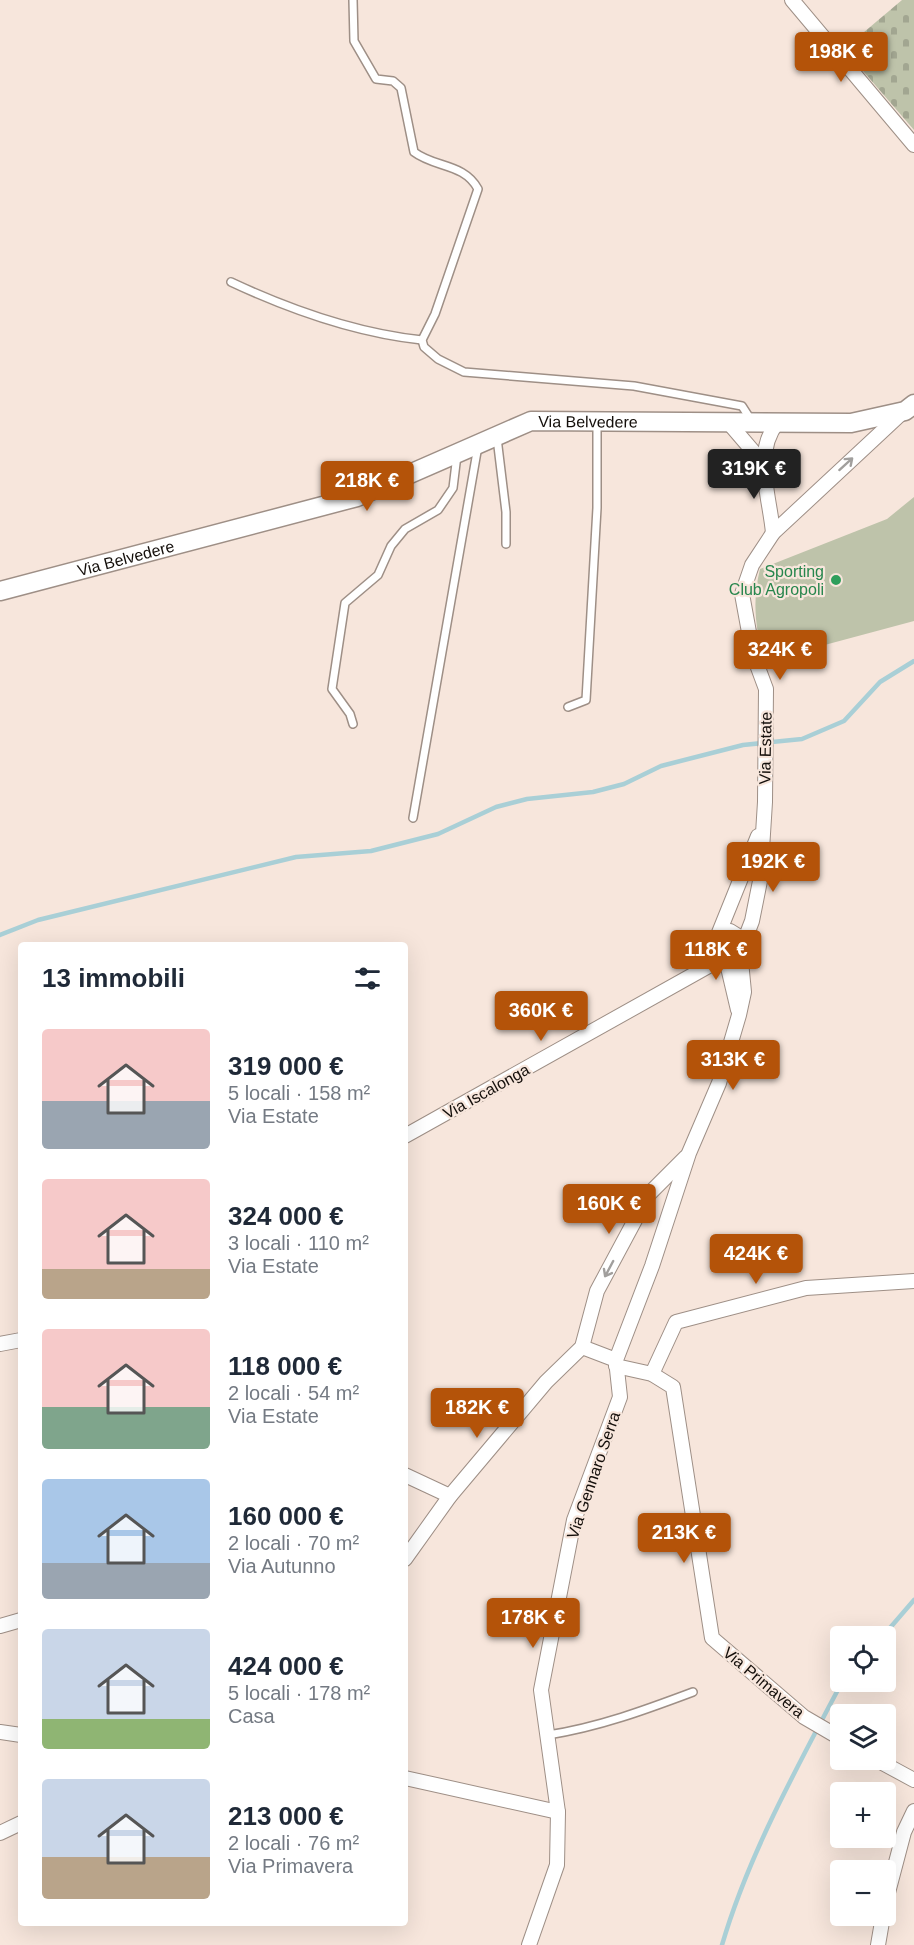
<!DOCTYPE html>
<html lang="it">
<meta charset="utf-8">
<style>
:root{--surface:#fff;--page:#f2f2f3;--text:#1f2937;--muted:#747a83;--accent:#b45309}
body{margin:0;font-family:Helvetica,sans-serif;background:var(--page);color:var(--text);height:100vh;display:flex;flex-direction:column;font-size:22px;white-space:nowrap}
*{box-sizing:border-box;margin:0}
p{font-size:20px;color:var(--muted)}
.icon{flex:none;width:33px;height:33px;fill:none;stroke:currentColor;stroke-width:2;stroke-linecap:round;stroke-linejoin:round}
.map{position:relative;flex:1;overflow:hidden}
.sheet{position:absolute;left:18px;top:942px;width:390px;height:984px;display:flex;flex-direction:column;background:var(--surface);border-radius:6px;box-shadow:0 6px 24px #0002}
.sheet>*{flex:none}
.fabs{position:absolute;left:830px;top:1626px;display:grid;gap:12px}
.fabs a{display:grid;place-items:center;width:66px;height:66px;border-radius:6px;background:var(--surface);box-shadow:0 6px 24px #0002;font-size:30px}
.price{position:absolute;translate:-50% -51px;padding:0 14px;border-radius:6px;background:var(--accent);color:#fff;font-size:20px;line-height:39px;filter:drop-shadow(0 2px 3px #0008)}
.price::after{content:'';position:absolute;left:50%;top:36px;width:18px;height:14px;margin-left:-9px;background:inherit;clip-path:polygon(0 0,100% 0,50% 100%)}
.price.on{background:#222;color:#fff}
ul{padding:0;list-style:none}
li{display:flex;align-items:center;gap:18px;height:150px;padding:0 24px}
li span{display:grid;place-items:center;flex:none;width:168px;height:120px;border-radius:6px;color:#555}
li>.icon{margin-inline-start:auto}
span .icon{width:72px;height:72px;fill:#fffc;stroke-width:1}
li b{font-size:26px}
h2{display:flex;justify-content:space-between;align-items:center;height:72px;padding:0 24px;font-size:26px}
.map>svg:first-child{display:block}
.cemetery{fill:url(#cemetery-stones)}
.pitch{fill:#bec3aa}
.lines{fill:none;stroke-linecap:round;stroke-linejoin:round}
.stream{stroke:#a9cfd6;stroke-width:4.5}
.service-casing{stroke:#9e8f86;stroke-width:10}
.minor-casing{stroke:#9e8f86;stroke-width:16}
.tertiary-casing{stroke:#9e8f86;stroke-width:21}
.service{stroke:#fff;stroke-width:7}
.minor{stroke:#fff;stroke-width:14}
.tertiary{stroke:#fff;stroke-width:18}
.oneway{stroke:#a19f9d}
.leisure-dot{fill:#2e9e5b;stroke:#f7e6dc;stroke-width:2}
.labels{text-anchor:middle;stroke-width:4.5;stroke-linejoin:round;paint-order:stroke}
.street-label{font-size:16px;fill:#130e0a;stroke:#f7e6dc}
.leisure-label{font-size:16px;fill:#27864d;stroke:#f7e6dc;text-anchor:end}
</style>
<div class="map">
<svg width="914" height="1945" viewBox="0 0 914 1945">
<defs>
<pattern id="cemetery-stones" width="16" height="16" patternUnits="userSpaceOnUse" patternTransform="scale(1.5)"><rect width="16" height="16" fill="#bec3aa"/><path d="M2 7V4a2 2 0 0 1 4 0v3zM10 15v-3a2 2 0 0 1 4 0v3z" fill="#a2a691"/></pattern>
</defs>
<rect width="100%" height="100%" fill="#f7e6dc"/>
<polygon class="cemetery" points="902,0 914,0 914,130 844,49"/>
<path class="pitch" d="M914,497V621L765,661C755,629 752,601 760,569L887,519Z"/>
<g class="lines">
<g class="stream">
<polyline points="0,935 38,920 296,857 371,851 438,834 496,807 527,799 593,792 624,784 661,766 743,745 802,739 844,721 880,682 914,661"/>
<polyline points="883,1636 914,1600"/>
<path d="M722,1945C749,1853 798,1766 842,1682"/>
</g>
<defs>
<g id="service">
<path d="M353,0L354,41L376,79L393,81L401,88L414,152C435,168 464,163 478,189L435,314L422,340L424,347L438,359L464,372L634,386L742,406L751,420"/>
<path d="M231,282C291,310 356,333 422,340"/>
<polyline points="497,438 506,512 506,544"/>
<polyline points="568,707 586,700 597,508 597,422"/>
<polyline points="353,724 350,714 332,689 345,603 378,575 391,546 405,529 438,510 453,488 457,455"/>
<polyline points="413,818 478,446"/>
<path d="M548,1735C599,1727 645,1710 693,1692"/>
</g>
<g id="minor">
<polyline points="792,0 914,145"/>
<polyline points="728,422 764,464"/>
<path d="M773,533C770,498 753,453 777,423"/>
<polyline points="718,935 758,836"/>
<polyline points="741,949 738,936 730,931 718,935 714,944 717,954 723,958 734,958 740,952 752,921 760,881 765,802 766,689 753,654 742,594 752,565 773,533 904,411"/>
<polyline points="726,959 738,1010"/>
<polyline points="405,1136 723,958"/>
<polyline points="0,1344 21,1340"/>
<polyline points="582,1347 616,1360"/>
<polyline points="616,1366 652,1374 673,1387 712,1638 804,1717 840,1738"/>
<polyline points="652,1374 676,1322 806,1288 914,1281"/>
<polyline points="405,1475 450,1496"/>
<polyline points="405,1559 450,1496 546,1382 582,1347 597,1291 649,1194 686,1157"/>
<polyline points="0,1626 21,1620"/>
<polyline points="0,1732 21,1735"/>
<polyline points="877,1760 914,1780"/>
<polyline points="405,1778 558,1812"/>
<polyline points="0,1833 21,1823"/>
<polyline points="885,1904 904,1832 914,1811"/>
<polyline points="529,1945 557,1865 558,1812 541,1690 574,1520 620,1397 616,1360 652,1266 689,1153 719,1083 739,1015 744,992 740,951"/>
<polyline points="878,1945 883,1916"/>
</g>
<g id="tertiary">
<path id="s1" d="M0,591L357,497L531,421L851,423L905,411L914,404"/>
</g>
</defs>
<use href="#service" class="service-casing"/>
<use href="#minor" class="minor-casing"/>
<use href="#tertiary" class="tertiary-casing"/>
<use href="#service" class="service"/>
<use href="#minor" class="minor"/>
<use href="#tertiary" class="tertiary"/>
</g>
<defs><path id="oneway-shaft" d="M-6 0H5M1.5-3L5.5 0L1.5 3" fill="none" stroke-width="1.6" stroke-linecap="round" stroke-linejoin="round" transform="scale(1.5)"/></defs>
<g class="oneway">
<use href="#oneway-shaft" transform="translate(846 464) rotate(-42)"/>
<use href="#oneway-shaft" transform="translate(609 1269) rotate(118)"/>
</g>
<circle class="leisure-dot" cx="836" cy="580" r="6"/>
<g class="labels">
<g class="street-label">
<text dy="6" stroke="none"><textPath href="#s1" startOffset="616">Via Belvedere</textPath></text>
<text dy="6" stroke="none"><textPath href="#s1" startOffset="130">Via Belvedere</textPath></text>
<text transform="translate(765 748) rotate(-89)" y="6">Via Estate</text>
<text transform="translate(486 1091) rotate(-29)" y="6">Via Iscalonga</text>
<text transform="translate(593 1475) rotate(-71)" y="6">Via Gennaro Serra</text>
<text transform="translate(764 1682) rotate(40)" y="6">Via Primavera</text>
</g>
<g class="leisure-label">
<text x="824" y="577">Sporting<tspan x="824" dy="18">Club Agropoli</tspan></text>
</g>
</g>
</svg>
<div class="fabs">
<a><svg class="icon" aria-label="locate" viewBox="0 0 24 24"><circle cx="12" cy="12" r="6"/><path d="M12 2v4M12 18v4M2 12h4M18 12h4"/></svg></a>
<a><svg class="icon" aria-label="layers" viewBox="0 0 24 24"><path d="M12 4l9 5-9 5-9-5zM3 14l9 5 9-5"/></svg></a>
<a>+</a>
<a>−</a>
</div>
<b class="price" style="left:841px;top:83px">198K €</b>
<b class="price on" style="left:754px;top:500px">319K €</b>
<b class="price" style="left:367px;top:512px">218K €</b>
<b class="price" style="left:780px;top:681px">324K €</b>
<b class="price" style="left:773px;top:893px">192K €</b>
<b class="price" style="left:716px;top:981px">118K €</b>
<b class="price" style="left:541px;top:1042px">360K €</b>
<b class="price" style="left:733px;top:1091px">313K €</b>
<b class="price" style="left:609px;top:1235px">160K €</b>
<b class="price" style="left:756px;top:1285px">424K €</b>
<b class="price" style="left:477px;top:1439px">182K €</b>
<b class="price" style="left:684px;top:1564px">213K €</b>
<b class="price" style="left:533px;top:1649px">178K €</b>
<section class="sheet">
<h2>13 immobili<svg class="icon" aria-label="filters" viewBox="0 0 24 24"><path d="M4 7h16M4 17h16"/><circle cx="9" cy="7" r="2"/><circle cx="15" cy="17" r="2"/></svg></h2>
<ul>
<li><span style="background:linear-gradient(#f6c9c9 60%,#9aa5b1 0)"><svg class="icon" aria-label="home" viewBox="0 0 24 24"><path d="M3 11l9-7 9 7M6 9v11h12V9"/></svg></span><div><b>319 000 €</b><p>5 locali · 158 m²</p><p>Via Estate</p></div></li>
<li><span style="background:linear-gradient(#f6c9c9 75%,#b9a48a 0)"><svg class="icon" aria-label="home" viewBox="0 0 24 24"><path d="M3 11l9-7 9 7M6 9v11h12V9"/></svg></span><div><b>324 000 €</b><p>3 locali · 110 m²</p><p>Via Estate</p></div></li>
<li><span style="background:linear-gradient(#f6c9c9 65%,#7fa58c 0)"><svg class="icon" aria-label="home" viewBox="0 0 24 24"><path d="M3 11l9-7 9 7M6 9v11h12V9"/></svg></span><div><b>118 000 €</b><p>2 locali · 54 m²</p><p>Via Estate</p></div></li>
<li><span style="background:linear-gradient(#a9c7e8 70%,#9aa5b1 0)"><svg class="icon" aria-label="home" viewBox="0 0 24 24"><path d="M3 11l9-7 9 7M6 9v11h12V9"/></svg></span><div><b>160 000 €</b><p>2 locali · 70 m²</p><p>Via Autunno</p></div></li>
<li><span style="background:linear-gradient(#c9d6e8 75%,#8fb573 0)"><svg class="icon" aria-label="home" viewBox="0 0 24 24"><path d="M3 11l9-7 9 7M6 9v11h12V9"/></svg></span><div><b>424 000 €</b><p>5 locali · 178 m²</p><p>Casa</p></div></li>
<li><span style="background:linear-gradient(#c9d6e8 65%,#b9a48a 0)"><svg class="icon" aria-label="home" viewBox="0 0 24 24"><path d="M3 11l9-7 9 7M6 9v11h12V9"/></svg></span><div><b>213 000 €</b><p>2 locali · 76 m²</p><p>Via Primavera</p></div></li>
</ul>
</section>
</div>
